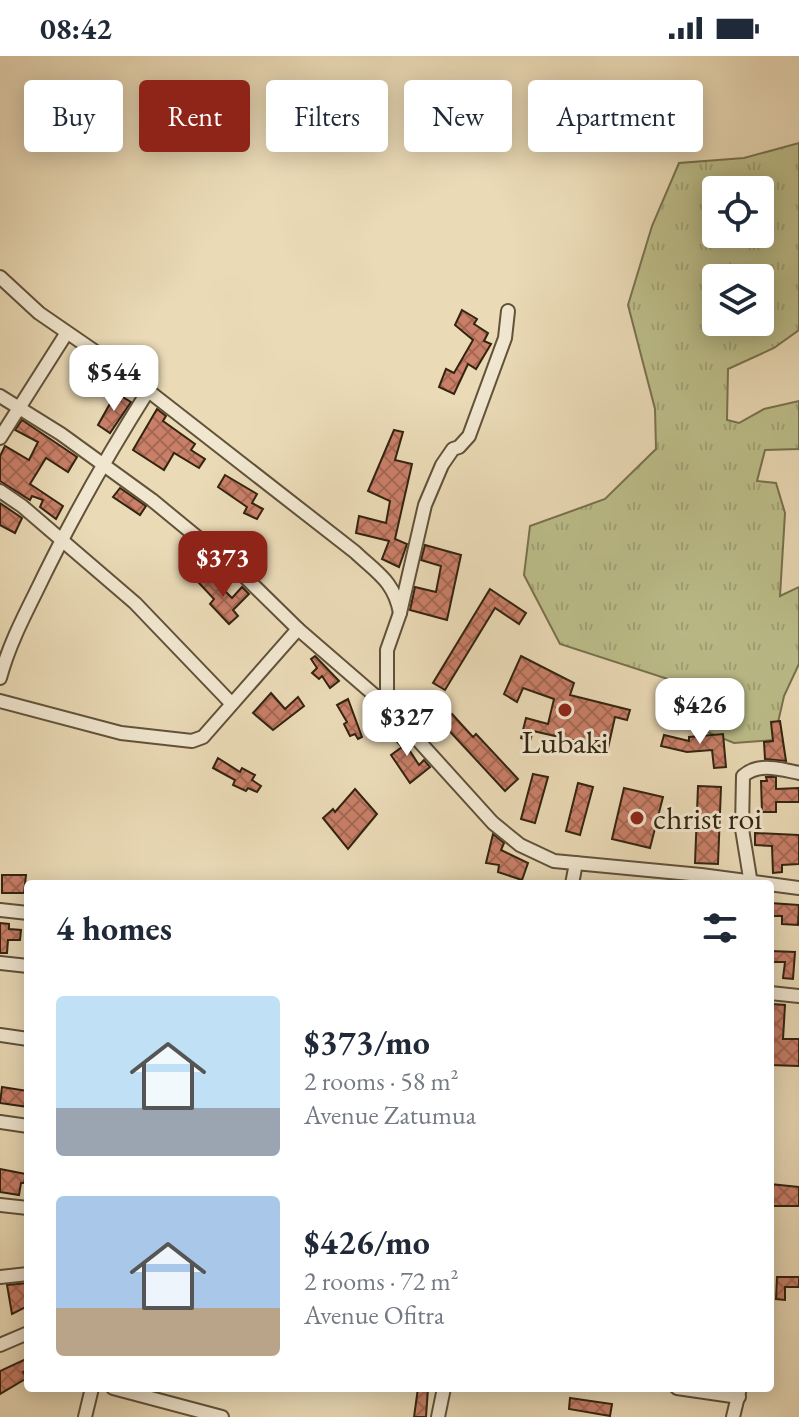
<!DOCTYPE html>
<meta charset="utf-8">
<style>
:root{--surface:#fff;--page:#f2f2f3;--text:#1f2937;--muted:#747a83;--accent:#8f2418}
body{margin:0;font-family:"EB Garamond",serif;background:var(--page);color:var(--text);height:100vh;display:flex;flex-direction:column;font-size:30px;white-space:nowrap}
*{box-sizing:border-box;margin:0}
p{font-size:26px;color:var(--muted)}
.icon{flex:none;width:44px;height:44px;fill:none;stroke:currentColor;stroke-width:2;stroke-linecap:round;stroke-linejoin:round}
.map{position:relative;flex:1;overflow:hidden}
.drawer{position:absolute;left:24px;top:824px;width:750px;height:512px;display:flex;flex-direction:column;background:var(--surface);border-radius:8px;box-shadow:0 4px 20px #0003}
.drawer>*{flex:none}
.top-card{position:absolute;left:24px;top:24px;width:752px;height:72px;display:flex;gap:16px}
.controls{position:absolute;left:702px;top:120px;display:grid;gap:16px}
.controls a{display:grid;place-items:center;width:72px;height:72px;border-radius:8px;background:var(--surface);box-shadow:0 4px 20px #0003;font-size:40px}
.price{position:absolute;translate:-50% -68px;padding:0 18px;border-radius:16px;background:#fff;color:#222;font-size:26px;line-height:52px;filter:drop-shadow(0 2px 4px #0008)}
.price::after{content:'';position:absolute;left:50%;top:48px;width:24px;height:18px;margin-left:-12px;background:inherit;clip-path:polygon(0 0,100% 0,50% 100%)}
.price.on{background:var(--accent);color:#fff}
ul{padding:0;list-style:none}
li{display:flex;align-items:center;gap:24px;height:200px;padding:0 32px}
li span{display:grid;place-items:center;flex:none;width:224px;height:160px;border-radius:8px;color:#555}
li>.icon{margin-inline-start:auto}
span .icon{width:96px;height:96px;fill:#fffc;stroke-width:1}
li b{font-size:34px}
h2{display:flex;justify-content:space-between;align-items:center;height:96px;padding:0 32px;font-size:34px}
.pill{padding:0 28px;border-radius:8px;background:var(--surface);box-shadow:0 4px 20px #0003;font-size:28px;line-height:72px}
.pill.on{background:var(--accent);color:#fff}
.status{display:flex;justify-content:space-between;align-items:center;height:56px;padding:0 40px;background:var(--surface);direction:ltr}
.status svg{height:22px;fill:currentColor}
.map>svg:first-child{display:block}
.grass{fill:url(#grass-tufts);stroke:#78714d;stroke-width:2;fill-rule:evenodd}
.building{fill:url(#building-cross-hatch);stroke:#332410;stroke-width:2}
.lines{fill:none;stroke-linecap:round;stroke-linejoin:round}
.minor-casing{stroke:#61523a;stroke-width:16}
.minor{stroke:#f1e7d0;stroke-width:12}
.poi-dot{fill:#8f2418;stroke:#f1e7d0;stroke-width:3}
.labels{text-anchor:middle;stroke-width:6;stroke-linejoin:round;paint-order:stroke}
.poi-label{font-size:32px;fill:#332410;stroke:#f1e7d0}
</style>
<div class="status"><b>08:42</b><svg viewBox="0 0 49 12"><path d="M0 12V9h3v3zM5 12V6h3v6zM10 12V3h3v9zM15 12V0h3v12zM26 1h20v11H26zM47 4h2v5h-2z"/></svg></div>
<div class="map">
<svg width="799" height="1361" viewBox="0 0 799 1361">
<defs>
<pattern id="grass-tufts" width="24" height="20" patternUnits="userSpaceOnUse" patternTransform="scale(2)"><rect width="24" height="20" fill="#bcbe8a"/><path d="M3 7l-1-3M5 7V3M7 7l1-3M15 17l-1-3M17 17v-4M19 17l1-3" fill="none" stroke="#a2a376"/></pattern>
<pattern id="building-cross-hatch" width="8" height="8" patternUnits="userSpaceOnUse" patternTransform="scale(2)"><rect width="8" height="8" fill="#c97f68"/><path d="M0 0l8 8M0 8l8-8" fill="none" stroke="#a46854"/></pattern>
</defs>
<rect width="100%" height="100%" fill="#eadab6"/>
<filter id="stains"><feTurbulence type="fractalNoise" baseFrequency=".0025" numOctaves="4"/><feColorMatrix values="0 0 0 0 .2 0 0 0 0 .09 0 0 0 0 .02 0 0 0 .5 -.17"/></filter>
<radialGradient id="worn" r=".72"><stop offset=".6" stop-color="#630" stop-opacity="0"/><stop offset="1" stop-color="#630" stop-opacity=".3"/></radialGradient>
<path class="grass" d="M799,87V274L774,292L728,313L727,364L739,367L764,353L799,345V393L765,394L757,425L776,427L785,457L780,540L799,531V608L784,640L774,684L734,687L683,666L671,624L560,588L524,519L530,470L605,443L656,393L655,353L628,249L652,170L679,107L744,102ZM716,134H760V178H716ZM716,222H760V266H716Z"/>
<g class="building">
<polygon points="462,254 477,263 474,268 488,277 484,285 491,288 476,313 468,308 454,338 439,331 446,313 454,317 473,284 455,269"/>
<polygon points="116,337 131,346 110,377 98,369"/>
<polygon points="157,353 166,360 163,365 195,388 191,394 205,403 199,412 174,397 164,414 133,394"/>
<polygon points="22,364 77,401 68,416 46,402 30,428 63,450 56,463 40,451 43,444 32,440 30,444 0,425 0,400 5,390 29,404 38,386 15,374"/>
<polygon points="394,374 403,376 395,404 412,408 395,483 407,488 399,511 382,503 389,485 356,477 359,460 386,467 390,445 368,435"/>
<polygon points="225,419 257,438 252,447 263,453 257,463 244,457 247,451 218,431"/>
<polygon points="120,432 146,450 140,459 113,441"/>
<polygon points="0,447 22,462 15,477 0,469"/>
<polygon points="425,489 461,499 447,564 410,554 415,531 436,536 441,510 421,504"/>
<polygon points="208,518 232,542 242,531 249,538 233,554 238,560 229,568 210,548 214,543 199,527"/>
<polygon points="490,533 526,557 519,568 495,552 445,634 433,627"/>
<polygon points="315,600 339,625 330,632 322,620 319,623 312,617 317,612 311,603"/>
<polygon points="521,600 574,627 570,639 630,654 627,664 615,661 608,692 533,675 530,685 521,682 526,662 548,668 554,643 523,632 517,646 504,638"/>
<polygon points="271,637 285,653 298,641 304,650 273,674 253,657"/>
<polygon points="348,643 362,681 358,683 355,678 350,680 344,668 347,666 337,649"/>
<polygon points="452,658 473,681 476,678 518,723 505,735 442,667"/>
<polygon points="780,665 786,705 765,703 764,686 773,685 771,666"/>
<polygon points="392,669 408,687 406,689 419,709 424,704 430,711 410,727 391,699 402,691 386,674"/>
<polygon points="723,678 726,711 714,712 712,694 687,696 661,690 664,679 689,685 689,681"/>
<polygon points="218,702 240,716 242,712 255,719 252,724 261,730 257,736 248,732 246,735 233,729 235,724 213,712"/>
<polygon points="533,718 548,721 535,767 521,763"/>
<polygon points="766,721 776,721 776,733 799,732 799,746 776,746 776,756 762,756 761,725 767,725"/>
<polygon points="578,727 593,731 580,779 566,775"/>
<polygon points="698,730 721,731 718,808 695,807"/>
<polygon points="624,732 663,741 650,792 612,783"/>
<polygon points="355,733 377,758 348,793 323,762 333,753 335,756"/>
<polygon points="755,777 799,779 799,808 782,809 782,816 773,817 772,790 755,789"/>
<polygon points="493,778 504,787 501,794 528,807 522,824 498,816 499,809 486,807"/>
<polygon points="2,819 26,819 24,837 2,837"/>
<polygon points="770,847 799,849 798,869 782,868 782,860 770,860"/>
<polygon points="0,867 9,868 9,873 21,874 20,884 8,884 7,897 0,897"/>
<polygon points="770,895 795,896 793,923 783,922 785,906 770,906"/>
<polygon points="772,948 785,949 783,983 799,983 799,1010 770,1009"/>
<polygon points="2,1031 28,1035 28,1051 0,1047"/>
<polygon points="0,1113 26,1118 24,1127 21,1127 19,1139 0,1136"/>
<polygon points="770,1128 799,1131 799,1150 770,1150"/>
<polygon points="777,1221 799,1221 799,1231 785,1231 785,1244 776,1243"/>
<polygon points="28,1227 28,1250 12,1258 7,1229"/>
<polygon points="28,1302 28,1314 23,1316 27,1322 0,1338 0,1315"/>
<polygon points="418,1332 428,1332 426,1361 414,1361"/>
<polygon points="570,1342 612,1348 610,1360 569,1353"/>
</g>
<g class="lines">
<defs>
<g id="minor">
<path d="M0,221L39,257L119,312L355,496C377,517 394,525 400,557"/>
<polyline points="0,340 61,378 152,444 242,518 298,573 387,650 493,767 520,789 554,805 701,819 799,832"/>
<polyline points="0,382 66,278"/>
<polyline points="0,435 22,450 135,547 231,647"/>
<path d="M0,622C8,592 22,564 36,536C69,467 107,400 148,335"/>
<polyline points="0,645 121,677 192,685 203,681 298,573"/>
<polyline points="387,650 387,594 400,557 425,449 442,409 453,393 459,391 469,380 505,282 508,255"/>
<polyline points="572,828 576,807"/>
<path d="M751,828L742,773L743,720C759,706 780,713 799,717"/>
<polyline points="0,854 28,857"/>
<polyline points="0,907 28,910"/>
<polyline points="770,937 799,940"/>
<polyline points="0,979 28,983"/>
<polyline points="0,1066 28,1070"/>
<polyline points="0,1149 28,1152"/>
<polyline points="0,1221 28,1218"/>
<polyline points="0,1289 28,1277"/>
<polyline points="113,1332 222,1361"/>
<polyline points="677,1332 739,1341"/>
<polyline points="85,1361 92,1332"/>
<polyline points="438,1361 444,1332"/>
<polyline points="733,1361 740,1332"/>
</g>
</defs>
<use href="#minor" class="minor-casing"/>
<use href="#minor" class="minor"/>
</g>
<g class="poi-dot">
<circle cx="565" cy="654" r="8"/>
<circle cx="637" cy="762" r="8"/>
</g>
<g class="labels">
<g class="poi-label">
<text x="565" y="697">Lubaki</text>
<text x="653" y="773" text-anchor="start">christ roi</text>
</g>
</g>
<rect width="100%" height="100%" filter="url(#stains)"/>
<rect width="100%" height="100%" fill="url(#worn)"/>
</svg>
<div class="controls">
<a><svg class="icon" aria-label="locate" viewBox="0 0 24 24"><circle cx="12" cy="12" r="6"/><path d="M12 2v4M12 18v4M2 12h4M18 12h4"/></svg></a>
<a><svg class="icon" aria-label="layers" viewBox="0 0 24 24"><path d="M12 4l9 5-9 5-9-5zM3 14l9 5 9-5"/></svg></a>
</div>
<b class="price" style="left:114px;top:357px">$544</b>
<b class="price on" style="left:223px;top:543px">$373</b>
<b class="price" style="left:700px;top:690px">$426</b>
<b class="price" style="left:407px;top:702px">$327</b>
<div class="top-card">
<a class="pill">Buy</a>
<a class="pill on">Rent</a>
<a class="pill">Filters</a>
<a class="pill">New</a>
<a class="pill">Apartment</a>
</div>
<section class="drawer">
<h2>4 homes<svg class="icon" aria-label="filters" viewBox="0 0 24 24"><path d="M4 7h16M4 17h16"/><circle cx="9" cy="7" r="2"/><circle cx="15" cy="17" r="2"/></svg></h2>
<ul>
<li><span style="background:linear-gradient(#bfe0f5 70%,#9aa5b1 0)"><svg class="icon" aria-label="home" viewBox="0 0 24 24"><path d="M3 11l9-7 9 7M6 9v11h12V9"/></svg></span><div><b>$373/mo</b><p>2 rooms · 58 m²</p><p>Avenue Zatumua</p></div></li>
<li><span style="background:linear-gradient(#a9c7e8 70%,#b9a48a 0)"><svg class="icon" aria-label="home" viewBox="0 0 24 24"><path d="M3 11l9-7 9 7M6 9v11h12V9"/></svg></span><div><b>$426/mo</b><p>2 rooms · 72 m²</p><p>Avenue Ofitra</p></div></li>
</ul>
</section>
</div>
